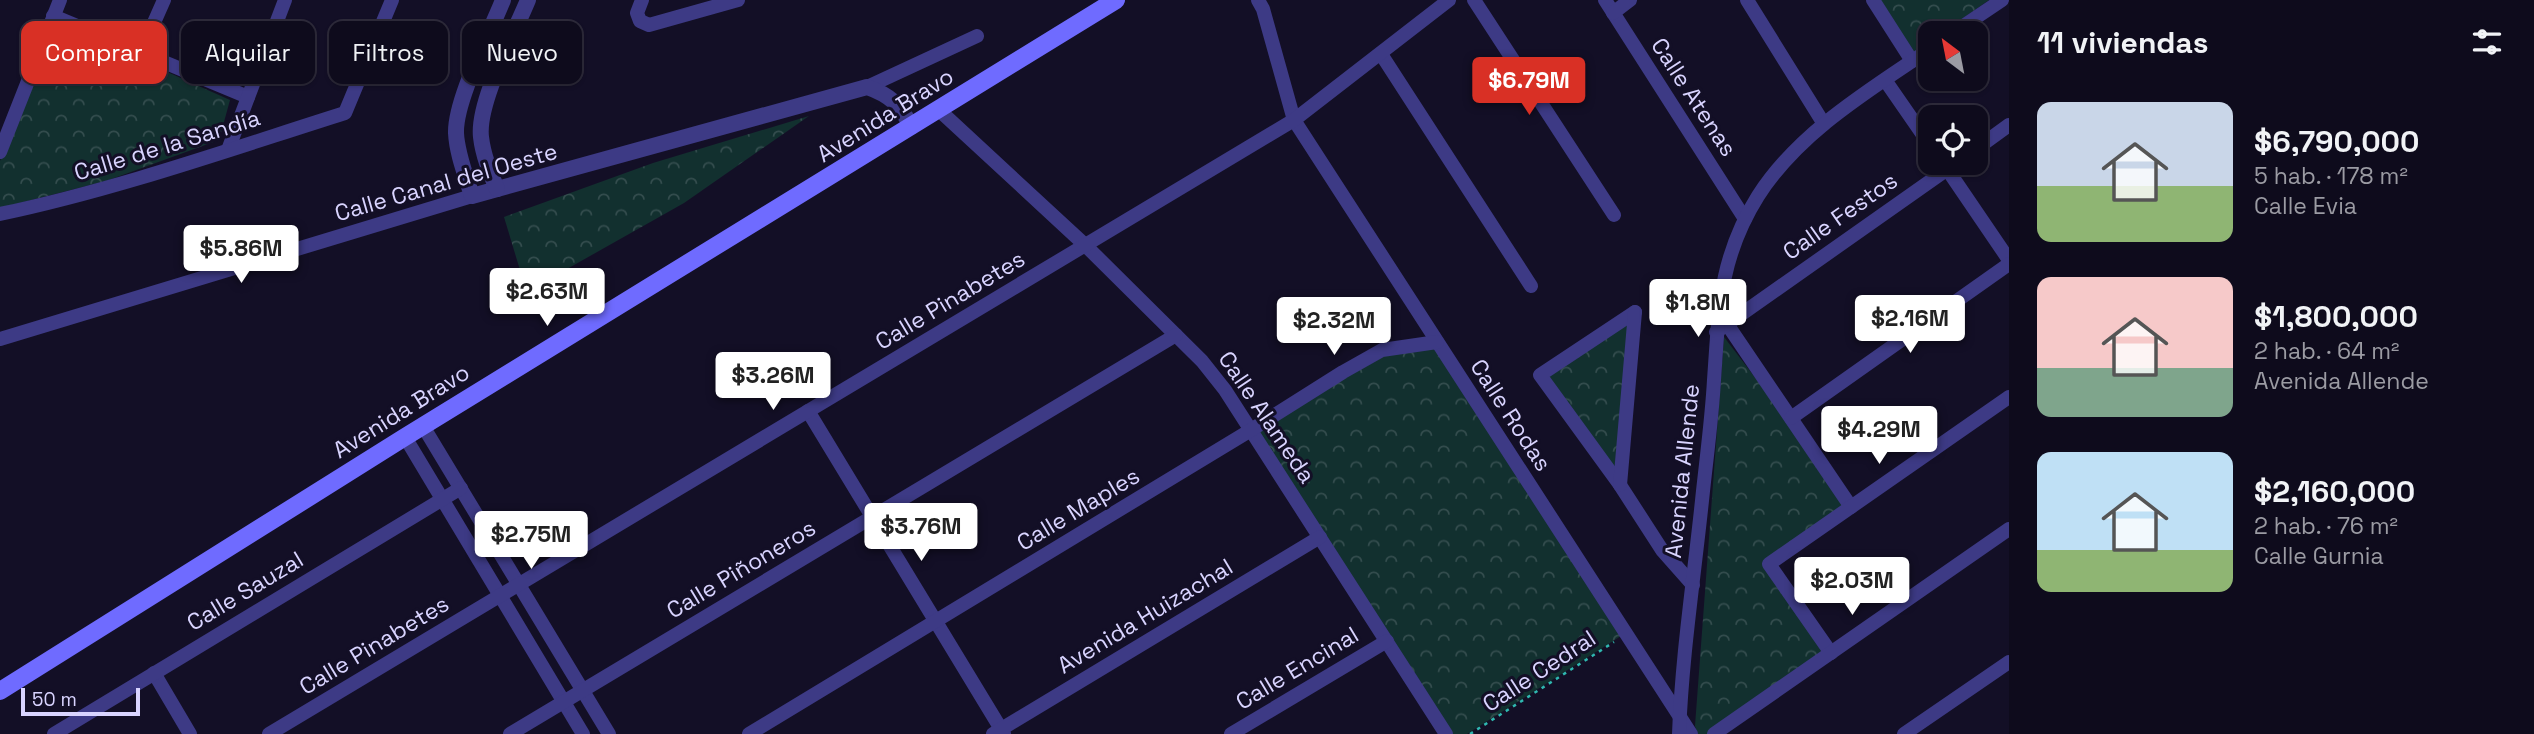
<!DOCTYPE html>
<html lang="es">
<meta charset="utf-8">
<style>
:root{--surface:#0e0b1c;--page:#1c1929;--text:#f1f3f6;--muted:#9b9ba3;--line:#2e2b3b;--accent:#d93025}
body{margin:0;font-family:"Space Grotesk",sans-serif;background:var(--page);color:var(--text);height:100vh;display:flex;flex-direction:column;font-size:26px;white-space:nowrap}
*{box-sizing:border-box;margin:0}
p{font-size:23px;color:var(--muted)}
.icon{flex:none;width:38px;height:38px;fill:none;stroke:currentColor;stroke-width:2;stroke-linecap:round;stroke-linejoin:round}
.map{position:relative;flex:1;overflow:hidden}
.side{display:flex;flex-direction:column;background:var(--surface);width:525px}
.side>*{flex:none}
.top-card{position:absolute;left:21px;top:21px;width:665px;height:63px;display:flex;gap:14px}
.needle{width:46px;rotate:328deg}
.fabs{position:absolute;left:1918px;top:21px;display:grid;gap:14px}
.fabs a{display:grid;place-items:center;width:70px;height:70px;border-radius:14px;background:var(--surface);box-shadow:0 2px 5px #0004,0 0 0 2px var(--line);font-size:35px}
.scale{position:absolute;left:21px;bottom:18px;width:119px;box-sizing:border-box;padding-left:7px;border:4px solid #d9d4ff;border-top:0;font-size:19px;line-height:24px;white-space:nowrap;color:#d9d4ff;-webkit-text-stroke:5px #130f26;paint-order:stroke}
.price{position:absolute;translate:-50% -60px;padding:0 16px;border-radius:7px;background:#fff;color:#222;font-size:23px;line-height:46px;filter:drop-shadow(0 2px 4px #0008)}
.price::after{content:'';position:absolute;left:50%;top:42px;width:21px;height:16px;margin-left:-10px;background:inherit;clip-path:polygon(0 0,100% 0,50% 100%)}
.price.current{background:var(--accent);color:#fff}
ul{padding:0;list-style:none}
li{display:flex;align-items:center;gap:21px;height:175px;padding:0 28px}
li span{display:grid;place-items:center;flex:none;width:196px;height:140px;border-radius:14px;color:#555}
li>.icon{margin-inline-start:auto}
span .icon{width:84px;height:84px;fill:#fffc;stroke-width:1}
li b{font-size:30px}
h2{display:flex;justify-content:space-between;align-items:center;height:84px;padding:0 28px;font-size:30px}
.chip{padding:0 24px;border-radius:14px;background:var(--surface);box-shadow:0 2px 5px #0004,0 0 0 2px var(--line);font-size:24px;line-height:63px}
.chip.current{background:var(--accent);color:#fff}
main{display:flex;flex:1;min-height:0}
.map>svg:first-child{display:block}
.park{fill:url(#park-crowns)}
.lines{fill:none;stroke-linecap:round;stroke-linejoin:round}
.path{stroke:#2fb8b0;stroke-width:2.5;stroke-dasharray:3.5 5;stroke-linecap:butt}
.minor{stroke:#3d3a85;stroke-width:14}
.tertiary{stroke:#3d3a85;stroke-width:16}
.secondary{stroke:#6f6bff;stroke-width:18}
.labels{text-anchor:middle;stroke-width:6;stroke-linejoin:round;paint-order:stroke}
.street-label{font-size:23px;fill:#d9d4ff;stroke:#130f26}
</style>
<main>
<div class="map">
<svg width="2009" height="734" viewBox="0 0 2009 734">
<defs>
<pattern id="park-crowns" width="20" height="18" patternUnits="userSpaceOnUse" patternTransform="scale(1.75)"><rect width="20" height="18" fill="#12302f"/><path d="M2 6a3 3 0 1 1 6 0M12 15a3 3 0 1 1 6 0" fill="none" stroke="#344d4e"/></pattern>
</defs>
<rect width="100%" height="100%" fill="#130f26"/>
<g class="park">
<polygon points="1879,0 1989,0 1942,33 1930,33 1930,41 1914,53"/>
<polygon points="53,21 230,100 219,140 106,181 0,208 0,161"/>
<polygon points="809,116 684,203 535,287 527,287 520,270 504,217 653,163"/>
<polygon points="1633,315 1619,482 1543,376"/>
<polygon points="1724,337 1855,508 1769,572 1824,654 1708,734 1698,734 1695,726"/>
<polygon points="1436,344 1624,634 1467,734 1447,734 1254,432 1382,353"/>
</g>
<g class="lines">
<polyline class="path" points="1470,734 1614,642"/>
<g class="minor">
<polyline points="642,0 637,13 640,21 649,25 738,0"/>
<polyline points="1258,0 1263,9 1294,120 1691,734"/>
<polyline points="1474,0 1614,215"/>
<polyline points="1605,0 1745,219"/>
<polyline points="1747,0 1824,124"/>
<polyline points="1873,0 1912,61"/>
<polyline points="1613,13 1630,0"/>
<polyline points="53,16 248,97"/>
<polyline points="1953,33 2002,0"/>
<polyline points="141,52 164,0"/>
<polyline points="1381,54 1531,286"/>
<polyline points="1885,80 1930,145"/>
<polyline points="867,87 977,36"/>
<polyline points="939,110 1085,245 1202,361 1225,390 1446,734"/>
<polyline points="1976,149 2009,125"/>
<polyline points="228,150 285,0"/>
<polyline points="0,152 60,0"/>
<polyline points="1943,163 2009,260"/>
<path d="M0,214C118,189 231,149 345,113L392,0"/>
<polyline points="1635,312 1540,375 1620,485 1662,550 1693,585"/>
<polyline points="1727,324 1851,507"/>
<polyline points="1716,332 1956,163"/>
<polyline points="0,339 472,196"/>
<polyline points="808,411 1004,734"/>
<polyline points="1791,418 2009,264"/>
<polyline points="423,426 609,734"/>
<polyline points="405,437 583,734"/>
<polyline points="1620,485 1635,312"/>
<polyline points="1831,653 1769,564 2009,397"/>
<polyline points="154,673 190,734"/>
<polyline points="54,734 461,488"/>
<polyline points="269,734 1294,120 1449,0"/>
<polyline points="510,734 1176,335"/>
<polyline points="749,734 1251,430 1343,372 1382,350 1437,342"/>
<polyline points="993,734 1320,537"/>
<polyline points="1231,734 1387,641"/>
<path d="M1679,734C1682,653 1695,571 1703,491C1707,454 1712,417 1714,380C1719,310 1719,258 1758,196C1799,132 1868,91 1930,49"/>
<polyline points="1714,734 2009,529"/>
<polyline points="1904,734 2009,662"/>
</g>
<g class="tertiary">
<path d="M503,0C490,33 455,100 456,133C457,154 466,176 472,196L867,87C890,95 902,106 911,127"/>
<path d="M497,189C490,172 483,155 481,137C477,103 514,34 528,0"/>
</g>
<polyline class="secondary" points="0,691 405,437 1116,0"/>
</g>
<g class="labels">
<g class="street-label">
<text transform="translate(1694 97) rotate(57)" y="8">Calle Atenas</text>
<text transform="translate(885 115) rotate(-32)" y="8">Avenida Bravo</text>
<text transform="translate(167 145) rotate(-17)" y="8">Calle de la Sandía</text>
<text transform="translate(446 182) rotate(-16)" y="8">Calle Canal del Oeste</text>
<text transform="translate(1840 216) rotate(-35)" y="8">Calle Festos</text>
<text transform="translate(950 300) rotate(-31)" y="8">Calle Pinabetes</text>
<text transform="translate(401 411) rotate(-32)" y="8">Avenida Bravo</text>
<text transform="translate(1511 415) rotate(57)" y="8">Calle Rodas</text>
<text transform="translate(1267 417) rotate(56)" y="8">Calle Alameda</text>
<text transform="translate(1682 471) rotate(-84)" y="8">Avenida Allende</text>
<text transform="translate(1078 509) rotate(-31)" y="8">Calle Maples</text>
<text transform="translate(741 569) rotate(-31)" y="8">Calle Piñoneros</text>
<text transform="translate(245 591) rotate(-31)" y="8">Calle Sauzal</text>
<text transform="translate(1145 616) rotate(-31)" y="8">Avenida Huizachal</text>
<text transform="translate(374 645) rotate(-31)" y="8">Calle Pinabetes</text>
<text transform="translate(1297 668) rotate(-31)" y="8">Calle Encinal</text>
<text transform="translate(1539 671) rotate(-33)" y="8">Calle Cedral</text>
</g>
</g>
</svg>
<div class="fabs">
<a><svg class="needle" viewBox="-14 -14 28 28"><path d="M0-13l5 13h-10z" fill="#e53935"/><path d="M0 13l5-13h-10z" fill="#9b9ba3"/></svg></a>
<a><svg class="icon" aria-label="locate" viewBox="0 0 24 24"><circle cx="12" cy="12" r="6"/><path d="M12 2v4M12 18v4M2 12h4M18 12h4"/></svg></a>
</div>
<div class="scale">50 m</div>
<b class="price current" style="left:1529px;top:117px">$6.79M</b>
<b class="price" style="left:241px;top:285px">$5.86M</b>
<b class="price" style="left:547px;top:328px">$2.63M</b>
<b class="price" style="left:1698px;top:339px">$1.8M</b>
<b class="price" style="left:1910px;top:355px">$2.16M</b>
<b class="price" style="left:1334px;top:357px">$2.32M</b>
<b class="price" style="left:773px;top:412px">$3.26M</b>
<b class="price" style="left:1879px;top:466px">$4.29M</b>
<b class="price" style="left:921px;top:563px">$3.76M</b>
<b class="price" style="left:531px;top:571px">$2.75M</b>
<b class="price" style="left:1852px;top:617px">$2.03M</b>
<div class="top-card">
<a class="chip current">Comprar</a>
<a class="chip">Alquilar</a>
<a class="chip">Filtros</a>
<a class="chip">Nuevo</a>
</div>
</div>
<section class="side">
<h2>11 viviendas<svg class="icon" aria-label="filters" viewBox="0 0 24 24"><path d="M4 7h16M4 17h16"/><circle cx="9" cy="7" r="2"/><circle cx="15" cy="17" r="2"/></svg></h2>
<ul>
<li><span style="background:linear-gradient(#c9d6e8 60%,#8fb573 0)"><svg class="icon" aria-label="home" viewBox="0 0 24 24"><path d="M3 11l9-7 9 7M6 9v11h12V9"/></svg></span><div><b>$6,790,000</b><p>5 hab. · 178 m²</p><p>Calle Evia</p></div></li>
<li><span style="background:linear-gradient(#f6c9c9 65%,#7fa58c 0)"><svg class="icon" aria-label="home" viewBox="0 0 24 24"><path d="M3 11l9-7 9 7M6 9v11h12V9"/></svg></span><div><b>$1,800,000</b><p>2 hab. · 64 m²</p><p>Avenida Allende</p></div></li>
<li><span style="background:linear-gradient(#bfe0f5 70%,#8fb573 0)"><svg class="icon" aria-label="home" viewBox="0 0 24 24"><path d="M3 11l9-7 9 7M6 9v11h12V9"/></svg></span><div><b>$2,160,000</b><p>2 hab. · 76 m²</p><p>Calle Gurnia</p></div></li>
</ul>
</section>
</main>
